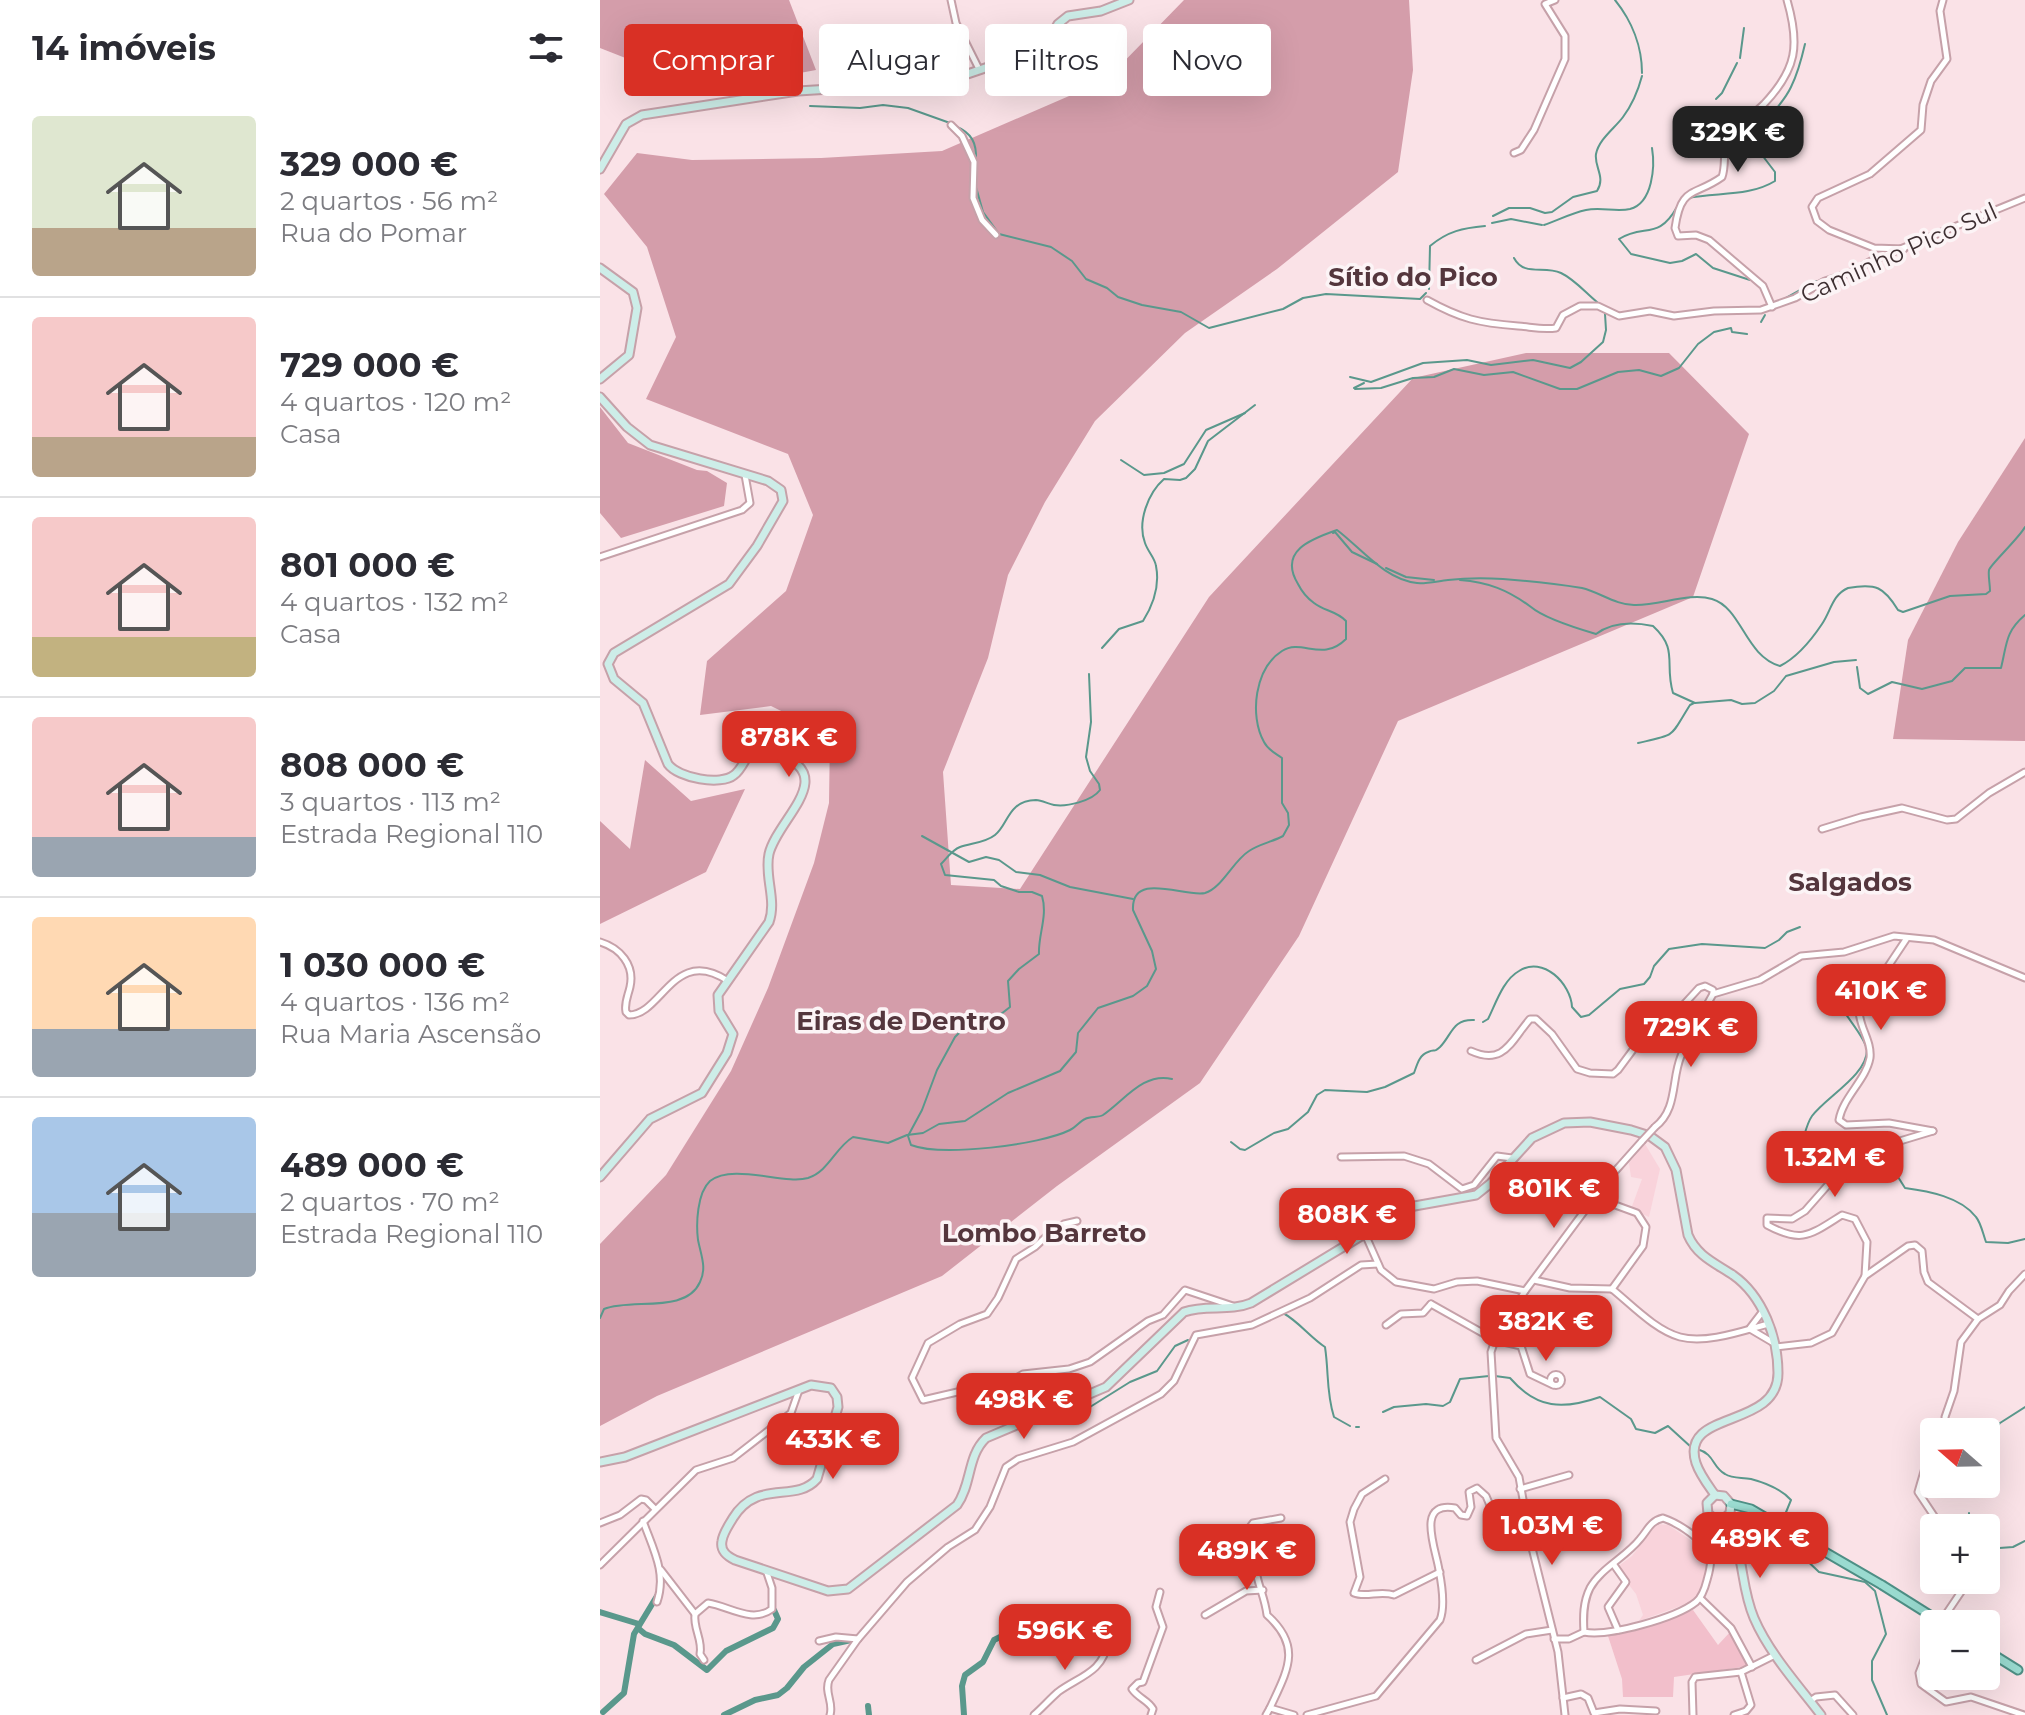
<!DOCTYPE html>
<html lang="pt">
<meta charset="utf-8">
<style>
:root{--surface:#fff;--page:#f7f7f7;--text:#2b2b33;--muted:#7c7c81;--line:#e1e1e2;--accent:#d93025}
body{margin:0;font-family:Montserrat,sans-serif;background:var(--page);color:var(--text);height:100vh;display:flex;flex-direction:column;font-size:30px;white-space:nowrap}
*{box-sizing:border-box;margin:0}
p{font-size:26px;color:var(--muted)}
.icon{flex:none;width:44px;height:44px;fill:none;stroke:currentColor;stroke-width:2;stroke-linecap:round;stroke-linejoin:round}
.map{position:relative;flex:1;overflow:hidden}
.side{display:flex;flex-direction:column;background:var(--surface);width:600px}
.side>*{flex:none}
.hud{position:absolute;left:24px;top:24px;width:760px;height:72px;display:flex;gap:16px}
.needle{width:52px;rotate:290deg}
.fabs{position:absolute;left:1320px;top:1418px;display:grid;gap:16px}
.fabs a{display:grid;place-items:center;width:80px;height:80px;border-radius:8px;background:var(--surface);box-shadow:0 8px 32px #0002;font-size:40px}
.price{position:absolute;translate:-50% -68px;padding:0 18px;border-radius:16px;background:var(--accent);color:#fff;font-size:26px;line-height:52px;filter:drop-shadow(0 2px 4px #0008)}
.price::after{content:'';position:absolute;left:50%;top:48px;width:24px;height:18px;margin-left:-12px;background:inherit;clip-path:polygon(0 0,100% 0,50% 100%)}
.price.active{background:#222;color:#fff}
ul{padding:0;list-style:none}
li{display:flex;align-items:center;gap:24px;height:200px;padding:0 32px}
li+li{border-top:2px solid var(--line)}
li span{display:grid;place-items:center;flex:none;width:224px;height:160px;border-radius:8px;color:#555}
li>.icon{margin-inline-start:auto}
span .icon{width:96px;height:96px;fill:#fffc;stroke-width:1}
li b{font-size:34px}
h2{display:flex;justify-content:space-between;align-items:center;height:96px;padding:0 32px;font-size:34px}
.pill{padding:0 28px;border-radius:8px;background:var(--surface);box-shadow:0 8px 32px #0002;font-size:28px;line-height:72px}
.pill.active{background:var(--accent);color:#fff}
main{display:flex;flex:1;min-height:0}
.map>svg:first-child{display:block}
.built{fill:#f9d3db}
.green{fill:#f2bfcb}
.forest{fill:#d49daa}
.lines{fill:none;stroke-linecap:round;stroke-linejoin:round}
.stream{stroke:#5a988c;stroke-width:2}
.canal{stroke:#5a988c;stroke-width:6}
.street-casing{stroke:#c6a1a9;stroke-width:9}
.secondary-casing{stroke:#c6a1a9;stroke-width:11}
.primary-casing{stroke:#4e8f85;stroke-width:11}
.street{stroke:#fff;stroke-width:5}
.secondary{stroke:#cdede8;stroke-width:7}
.primary{stroke:#9adbd0;stroke-width:7}
.street-bridge-casing{stroke:#c6a1a9;stroke-width:9;stroke-linecap:butt}
.primary-bridge-casing{stroke:#4e8f85;stroke-width:11;stroke-linecap:butt}
.street-bridge{stroke:#fff;stroke-width:5}
.primary-bridge{stroke:#9adbd0;stroke-width:7}
.labels{text-anchor:middle;stroke-width:7;stroke-linejoin:round;paint-order:stroke}
.street-label{font-size:24px;fill:#3e2f32;stroke:#fcf4f6}
.neighbourhood-label{font-size:26px;font-weight:bold;fill:#54363d;stroke:#fcf4f6}
</style>
<main>
<section class="side">
<h2>14 imóveis<svg class="icon" aria-label="filters" viewBox="0 0 24 24"><path d="M4 7h16M4 17h16"/><circle cx="9" cy="7" r="2"/><circle cx="15" cy="17" r="2"/></svg></h2>
<ul>
<li><span style="background:linear-gradient(#dfe7d0 70%,#b9a48a 0)"><svg class="icon" aria-label="home" viewBox="0 0 24 24"><path d="M3 11l9-7 9 7M6 9v11h12V9"/></svg></span><div><b>329 000 €</b><p>2 quartos · 56 m²</p><p>Rua do Pomar</p></div></li>
<li><span style="background:linear-gradient(#f6c9c9 75%,#b9a48a 0)"><svg class="icon" aria-label="home" viewBox="0 0 24 24"><path d="M3 11l9-7 9 7M6 9v11h12V9"/></svg></span><div><b>729 000 €</b><p>4 quartos · 120 m²</p><p>Casa</p></div></li>
<li><span style="background:linear-gradient(#f6c9c9 75%,#c2b280 0)"><svg class="icon" aria-label="home" viewBox="0 0 24 24"><path d="M3 11l9-7 9 7M6 9v11h12V9"/></svg></span><div><b>801 000 €</b><p>4 quartos · 132 m²</p><p>Casa</p></div></li>
<li><span style="background:linear-gradient(#f6c9c9 75%,#9aa5b1 0)"><svg class="icon" aria-label="home" viewBox="0 0 24 24"><path d="M3 11l9-7 9 7M6 9v11h12V9"/></svg></span><div><b>808 000 €</b><p>3 quartos · 113 m²</p><p>Estrada Regional 110</p></div></li>
<li><span style="background:linear-gradient(#ffd9b3 70%,#9aa5b1 0)"><svg class="icon" aria-label="home" viewBox="0 0 24 24"><path d="M3 11l9-7 9 7M6 9v11h12V9"/></svg></span><div><b>1 030 000 €</b><p>4 quartos · 136 m²</p><p>Rua Maria Ascensão</p></div></li>
<li><span style="background:linear-gradient(#a9c7e8 60%,#9aa5b1 0)"><svg class="icon" aria-label="home" viewBox="0 0 24 24"><path d="M3 11l9-7 9 7M6 9v11h12V9"/></svg></span><div><b>489 000 €</b><p>2 quartos · 70 m²</p><p>Estrada Regional 110</p></div></li>
</ul>
</section>
<div class="map">
<svg width="1425" height="1715" viewBox="0 0 1425 1715">
<rect width="100%" height="100%" fill="#fae2e7"/>
<g class="built">
<polygon points="1045,1144 1060,1169 1049,1217 1031,1209 1042,1179 1031,1177 1029,1163"/>
<polygon points="1057,1524 1068,1525 1101,1547 1109,1565 1097,1597 1089,1603 1039,1621 1043,1615 1036,1594 1016,1568 1032,1556"/>
</g>
<polygon class="green" points="1093,1610 1118,1645 1132,1630 1149,1666 1074,1677 1073,1697 1023,1697 1022,1679 1008,1636"/>
<g class="forest">
<polygon points="0,0 189,0 216,70 96,92 62,42 28,59 0,48"/>
<polygon points="584,0 809,0 813,70 798,172 677,269 585,333 495,421 445,502 408,575 388,658 343,772 351,885 420,889 609,597 813,378 926,353 1069,353 1149,434 1093,597 798,721 699,936 600,1083 457,1186 342,1276 57,1396 0,1426 0,1244 66,1175 131,1071 168,988 214,863 229,803 230,735 171,706 100,715 107,661 186,591 213,515 188,454 46,399 76,337 47,247 4,194 37,153 92,160 221,158 342,151 506,80"/>
<polygon points="0,407 28,443 97,470 107,471 127,483 124,506 21,538 0,513"/>
<polygon points="1425,438 1425,741 1293,739 1308,640 1358,542"/>
<polygon points="45,760 91,801 145,789 106,872 0,924 0,821 30,849"/>
</g>
<g class="lines">
<g class="stream">
<path d="M1015,0C1032,21 1042,47 1042,73"/>
<polyline points="1140,58 1144,28"/>
<polyline points="1116,99 1122,93 1137,63"/>
<polyline points="210,106 260,108 283,105 308,108 350,123"/>
<path d="M355,126C372,133 377,143 376,161"/>
<path d="M1159,149C1158,119 1180,111 1191,87C1197,75 1202,57 1205,44"/>
<polyline points="376,187 383,212 399,234 451,247 472,261 486,279 507,288 518,297 542,305 581,312 609,328 683,309 703,298 726,294 820,299 826,293"/>
<path d="M1088,198C1117,192 1149,197 1175,181V172L1162,155"/>
<path d="M1077,207C1058,241 1044,223 1019,239L1031,254L1070,263L1082,261L1096,254L1113,268L1150,280"/>
<path d="M893,216L909,208H930L945,213L952,212L973,197L997,191C1006,177 994,167 996,154C999,139 1015,128 1023,117C1032,105 1038,91 1042,76"/>
<polyline points="892,223 911,219 942,225"/>
<path d="M944,225C958,220 972,213 986,210C1000,207 1017,212 1030,209C1053,203 1055,166 1052,148"/>
<path d="M914,258C924,277 944,265 961,273C974,279 986,293 997,302"/>
<path d="M829,289L830,246C848,231 863,228 885,226"/>
<polyline points="1182,300 1216,281"/>
<polyline points="1161,322 1165,315"/>
<polyline points="750,377 771,382 823,363 867,360 891,365 933,360 970,368 981,362 1003,342 1006,330 1005,314"/>
<polyline points="754,388 764,383"/>
<polyline points="755,389 781,388 813,378 834,377 854,369 884,375 913,372 960,389 977,389 1018,372 1039,370 1061,376 1079,368 1098,344 1114,332 1131,328 1132,332 1147,334"/>
<polyline points="521,460 544,475 564,473 584,464 606,430 645,413"/>
<polyline points="733,533 735,532 752,552 777,564"/>
<polyline points="786,568 806,577 834,580"/>
<path d="M860,580C888,582 908,590 931,607C944,618 979,629 996,634C1012,622 1034,622 1053,626C1079,650 1064,663 1073,693L1095,703L1131,700L1142,704L1155,703L1174,691L1186,676L1234,662L1256,660"/>
<path d="M502,648L519,629L543,621C553,605 560,586 556,566C555,558 548,552 545,543C537,522 548,493 564,479L580,480L586,478L595,469L608,441L655,405"/>
<path d="M1257,667L1260,688L1268,694L1292,682L1322,689L1352,681L1365,668H1401C1407,644 1405,632 1425,615"/>
<path d="M489,674L491,722L486,757L490,771L499,784L500,790C492,801 467,807 454,805C448,804 442,800 436,800C407,801 409,824 395,835C385,843 371,843 360,847C352,850 347,858 341,864L345,875L394,880L401,886L419,892H432L442,896C448,916 438,935 439,954L419,969L408,981L410,1007L392,1021L362,1030L355,1037L337,1070L322,1110L308,1136L311,1145C342,1157 440,1145 470,1130C476,1127 480,1121 485,1119C491,1116 498,1118 503,1115C524,1101 543,1072 572,1079"/>
<path d="M1038,743C1078,734 1069,738 1090,705L1094,703"/>
<polyline points="322,836 369,862 386,857 399,860 416,872 440,875 470,887 533,899"/>
<path d="M1242,1008C1248,1019 1266,1039 1267,1050C1267,1075 1226,1097 1212,1116C1205,1126 1199,1158 1197,1170L1201,1172L1226,1161L1248,1145L1271,1138L1293,1137L1297,1140"/>
<path d="M883,1022L888,1019C896,1003 903,980 919,971C943,955 971,984 972,1007L981,1017L989,1015L1020,989L1044,984L1050,977L1054,966L1069,949L1102,944L1165,948L1179,940L1187,932L1200,927"/>
<path d="M631,1142L640,1149L645,1150L674,1133L688,1129L708,1112L717,1095L725,1090L767,1092L785,1087L814,1073C817,1065 819,1055 828,1052C837,1048 832,1054 840,1047C852,1035 852,1019 874,1020"/>
<path d="M1298,1143L1293,1169L1305,1188C1328,1191 1361,1197 1376,1217C1381,1223 1383,1234 1386,1242L1408,1243L1425,1239"/>
<path d="M683,1313C698,1321 710,1337 725,1347C729,1373 726,1392 734,1417L750,1426"/>
<path d="M0,1318L4,1309C32,1298 86,1314 100,1282C107,1268 101,1255 98,1240C96,1224 97,1193 110,1181C133,1163 184,1185 208,1178C229,1171 235,1148 253,1137L288,1143L307,1135L323,1133L339,1124L365,1121L408,1093L460,1071L476,1052L478,1033L498,1008L533,996L547,986L556,969L552,951L533,910C531,870 586,898 605,893C622,888 633,861 649,851C659,844 672,842 683,836L689,825L688,813L682,803V758C675,753 668,750 664,742C649,715 655,668 682,651C702,638 722,663 746,639V621C737,611 724,611 714,603C707,598 702,592 698,584C678,551 711,539 737,530C761,548 785,580 817,583C826,584 838,581 848,580C866,578 884,578 903,579C928,581 956,584 982,588C999,592 1016,605 1034,605C1059,606 1089,592 1112,599C1142,608 1145,656 1180,666C1196,658 1212,639 1222,624C1231,611 1232,595 1248,588C1276,583 1284,587 1298,610L1303,612L1350,596L1386,594L1390,591C1390,584 1388,576 1389,570C1390,565 1419,538 1425,527"/>
<path d="M895,1376L910,1378C937,1409 963,1410 1000,1397L1031,1419L1036,1429L1055,1433L1068,1426L1091,1447"/>
<polyline points="783,1412 794,1407 826,1404 843,1406 850,1402 860,1379 889,1376"/>
<polyline points="428,1424 475,1408 490,1407 530,1382 557,1371 575,1346 588,1340"/>
<polyline points="756,1427 759,1427"/>
<polyline points="1386,1442 1400,1423 1425,1407"/>
<path d="M1097,1449C1115,1454 1112,1467 1125,1474C1133,1479 1142,1477 1151,1479C1166,1483 1181,1489 1191,1500L1182,1522"/>
<polyline points="1369,1513 1369,1528"/>
<polyline points="1180,1528 1178,1533 1219,1572 1265,1582 1275,1591 1286,1634 1272,1661 1272,1680 1287,1715"/>
<polyline points="1386,1549 1413,1547 1425,1541"/>
</g>
<g class="canal">
<polyline points="0,1612 39,1624"/>
<polyline points="39,1629 45,1634 74,1645 107,1670 126,1651 173,1628 178,1619 174,1610"/>
<polyline points="268,1706 269,1715"/>
<polyline points="3,1712 24,1693 34,1634 57,1596"/>
<polyline points="124,1715 155,1700 178,1695 187,1688 204,1667 233,1644 251,1640"/>
<polyline points="364,1715 362,1686 365,1675 383,1662 394,1640 434,1620 457,1613 473,1616 501,1631"/>
</g>
<defs>
<g id="street">
<polyline points="351,0 356,23 379,69"/>
<polyline points="351,125 362,136 374,162 373,198 382,220 396,235"/>
<polyline points="914,153 921,150 934,130 965,59 965,36 945,4 955,0"/>
<polyline points="1304,249 1274,248 1229,230 1217,221 1212,207 1218,198 1270,174 1321,130 1323,105 1331,81 1347,59 1340,11 1343,0"/>
<path d="M827,300C861,319 879,323 918,326C931,327 943,330 956,328L963,315L980,306H998L1019,316L1050,311L1074,316L1114,311L1161,310L1195,298L1225,281L1250,273L1271,261L1425,198"/>
<path d="M1172,307L1163,286L1109,240L1096,235L1078,236L1075,228C1081,185 1094,197 1122,177C1127,163 1121,147 1131,135C1140,123 1153,115 1164,104C1197,69 1200,45 1187,0"/>
<polyline points="0,557 142,510 150,503 145,475"/>
<polyline points="1222,829 1261,817 1302,808 1347,820 1356,819 1389,793 1425,772"/>
<path d="M1307,938L1259,1010C1259,1027 1272,1041 1270,1058C1266,1080 1243,1097 1239,1120L1246,1125L1289,1123L1333,1131"/>
<path d="M0,942C20,948 35,965 30,987C28,996 24,1003 26,1012L29,1015C62,1015 74,945 128,981"/>
<path d="M871,1051C904,1066 911,1041 930,1019H936L952,1034L977,1069L990,1073L1013,1074L1018,1070L1038,1043L1065,1025L1099,988L1105,986L1113,990V994"/>
<path d="M1055,1127C1078,1109 1071,1080 1081,1056C1089,1035 1102,1014 1113,994L1160,980L1201,956L1244,952L1294,936L1334,940L1425,978"/>
<polyline points="741,1157 804,1156 829,1164 862,1189 874,1185 897,1156 912,1158"/>
<polyline points="996,1198 1037,1213 1046,1227 1043,1246 1012,1289"/>
<polyline points="477,1221 464,1224 451,1232 435,1247 416,1259 398,1298 387,1314 360,1324 328,1343 312,1378 323,1400 366,1390 395,1391 423,1374 469,1369 490,1362 548,1321 563,1315 585,1290 633,1306"/>
<polyline points="765,1234 781,1270 796,1282 834,1289 857,1282 877,1281 925,1291"/>
<path d="M1265,1276L1267,1242L1255,1219L1242,1215C1210,1235 1202,1244 1167,1225V1218L1192,1219L1205,1211L1227,1186L1267,1154L1280,1147L1333,1131"/>
<polyline points="934,1280 970,1288 1012,1289"/>
<path d="M1012,1289C1032,1305 1055,1330 1080,1337C1106,1344 1142,1331 1168,1324"/>
<polyline points="831,1304 895,1340 921,1346 930,1374 953,1385"/>
<polyline points="786,1325 801,1314 823,1313 831,1304"/>
<polyline points="1150,1328 1163,1311"/>
<polyline points="1150,1329 1172,1342"/>
<polyline points="1175,1347 1211,1343 1232,1333 1265,1276 1308,1246 1315,1245 1322,1251 1324,1272 1328,1282 1378,1319"/>
<circle cx="956" cy="1380" r="5.5"/>
<polyline points="1346,1432 1345,1417 1354,1391 1361,1342 1378,1319 1400,1305 1409,1291 1425,1274"/>
<polyline points="1334,1451 1327,1461 1318,1492 1342,1528"/>
<path d="M785,1479L762,1494L754,1509L750,1522L760,1577L754,1593C766,1598 780,1590 794,1595L840,1572"/>
<polyline points="920,1489 969,1475"/>
<path d="M1063,1518C1078,1523 1105,1540 1110,1556C1112,1563 1109,1573 1107,1580C1105,1588 1102,1597 1096,1602C1076,1618 1008,1637 984,1632C983,1617 983,1602 990,1588C1001,1568 1026,1557 1040,1539C1048,1530 1050,1521 1063,1518Z"/>
<path d="M43,1521C53,1549 67,1573 57,1602"/>
<polyline points="0,1523 20,1515 41,1499 46,1500 55,1509"/>
<polyline points="0,1565 96,1470 133,1458 191,1413 199,1390"/>
<polyline points="1014,1565 1026,1582 1008,1607 1018,1630"/>
<path d="M61,1570L95,1614L108,1603C129,1606 152,1624 172,1609V1588L166,1570"/>
<polyline points="1100,1598 1131,1628 1152,1667"/>
<path d="M95,1614C93,1629 103,1640 100,1654L104,1660"/>
<polyline points="605,1615 646,1591 663,1590"/>
<polyline points="1340,1623 1365,1586 1365,1580"/>
<polyline points="1334,1634 1319,1673 1321,1684 1346,1702 1371,1697 1424,1715"/>
<polyline points="954,1639 969,1639 984,1632"/>
<polyline points="219,1641 236,1637 258,1639"/>
<polyline points="876,1660 926,1634 952,1630"/>
<polyline points="963,1698 981,1694 988,1698 994,1713 1020,1709 1056,1711"/>
<polyline points="1210,1701 1216,1697 1235,1695 1253,1715"/>
<path d="M670,1708C687,1671 703,1647 667,1615C665,1599 660,1590 657,1576C653,1560 655,1546 647,1531L653,1523L681,1518"/>
<path d="M230,1715C234,1702 224,1693 229,1680L258,1639L307,1582L348,1547L375,1530L390,1507L406,1467L418,1459L473,1442L561,1394L574,1381L596,1335L652,1325L710,1298L761,1265L778,1264"/>
<path d="M434,1715C442,1708 450,1699 458,1692C478,1677 504,1672 507,1643L497,1625"/>
<path d="M551,1715L553,1709C548,1700 538,1698 532,1689L538,1683L543,1682L563,1627L556,1607L560,1592"/>
<polyline points="666,1715 670,1708 694,1715"/>
<path d="M707,1715L776,1696L840,1620C845,1607 842,1585 839,1570C836,1549 815,1501 855,1508L861,1515L867,1516L871,1507L869,1492L877,1488L886,1496L892,1510L911,1513L924,1511"/>
<polyline points="965,1715 958,1652 931,1544 919,1477 896,1438 891,1352 895,1340 925,1291 1009,1178 1042,1141"/>
<polyline points="1093,1715 1092,1682 1095,1677 1141,1672 1175,1655"/>
<polyline points="1134,1715 1146,1711 1151,1705 1141,1672"/>
</g>
<g id="secondary">
<polyline points="0,169 26,124 42,115 198,91 344,82 394,65 432,60 442,53 458,24 468,16 501,11 529,0"/>
<polyline points="0,268 33,292 37,308 29,355 0,379"/>
<path d="M0,397L27,427L50,445L168,481L181,490L183,501L157,546L129,584L14,653L8,664L14,679L43,703L68,764C78,778 121,786 134,775C141,770 144,761 149,754C159,748 167,750 178,754C240,776 177,819 169,854C164,876 177,900 169,922L118,995L119,1011L133,1034L127,1053L102,1093L50,1119L0,1177"/>
<path d="M0,1462L25,1457L211,1385L231,1388L237,1397L238,1407L217,1479C195,1504 158,1478 133,1518C129,1525 123,1533 122,1541C120,1551 127,1556 135,1560L228,1591L248,1589L357,1505C372,1484 367,1456 386,1438L506,1387L584,1312C606,1304 629,1312 651,1303L809,1207L876,1195L891,1183L932,1138L964,1123L990,1122L1031,1130L1050,1136L1065,1147L1076,1170L1088,1235C1097,1256 1115,1263 1133,1275C1163,1296 1178,1338 1178,1373C1178,1430 1079,1409 1096,1463C1100,1475 1108,1485 1115,1495"/>
<polyline points="1115,1495 1107,1503 1108,1514 1117,1520 1125,1518"/>
<polyline points="1115,1495 1124,1496 1131,1504 1130,1513 1125,1518"/>
<path d="M1125,1518C1146,1555 1139,1582 1154,1618C1169,1653 1198,1685 1221,1715"/>
</g>
<g id="primary">
<polyline points="1131,1504 1151,1509 1282,1585"/>
<polyline points="1386,1650 1418,1670"/>
</g>
</defs>
<use href="#street" class="street-casing"/>
<use href="#secondary" class="secondary-casing"/>
<use href="#primary" class="primary-casing"/>
<use href="#street" class="street"/>
<use href="#secondary" class="secondary"/>
<use href="#primary" class="primary"/>
<defs>
<polyline id="street-bridge" points="1042,1141 1055,1127"/>
<polyline id="primary-bridge" points="1282,1585 1344,1624"/>
</defs>
<use href="#street-bridge" class="street-bridge-casing"/>
<use href="#primary-bridge" class="primary-bridge-casing"/>
<use href="#street-bridge" class="street-bridge"/>
<use href="#primary-bridge" class="primary-bridge"/>
</g>
<g class="labels">
<g class="street-label">
<text transform="translate(1299 253) rotate(-24)" y="8">Caminho Pico Sul</text>
</g>
<g class="neighbourhood-label">
<text x="813" y="286">Sítio do Pico</text>
<text x="1250" y="891">Salgados</text>
<text x="301" y="1030">Eiras de Dentro</text>
<text x="444" y="1242">Lombo Barreto</text>
</g>
</g>
</svg>
<div class="fabs">
<a><svg class="needle" viewBox="-14 -14 28 28"><path d="M0-13l5 13h-10z" fill="#e53935"/><path d="M0 13l5-13h-10z" fill="#7c7c81"/></svg></a>
<a>+</a>
<a>−</a>
</div>
<b class="price active" style="left:1138px;top:174px">329K €</b>
<b class="price" style="left:189px;top:779px">878K €</b>
<b class="price" style="left:1281px;top:1032px">410K €</b>
<b class="price" style="left:1091px;top:1069px">729K €</b>
<b class="price" style="left:1235px;top:1199px">1.32M €</b>
<b class="price" style="left:954px;top:1230px">801K €</b>
<b class="price" style="left:747px;top:1256px">808K €</b>
<b class="price" style="left:946px;top:1363px">382K €</b>
<b class="price" style="left:424px;top:1441px">498K €</b>
<b class="price" style="left:233px;top:1481px">433K €</b>
<b class="price" style="left:952px;top:1567px">1.03M €</b>
<b class="price" style="left:1160px;top:1580px">489K €</b>
<b class="price" style="left:647px;top:1592px">489K €</b>
<b class="price" style="left:465px;top:1672px">596K €</b>
<div class="hud">
<a class="pill active">Comprar</a>
<a class="pill">Alugar</a>
<a class="pill">Filtros</a>
<a class="pill">Novo</a>
</div>
</div>
</main>
